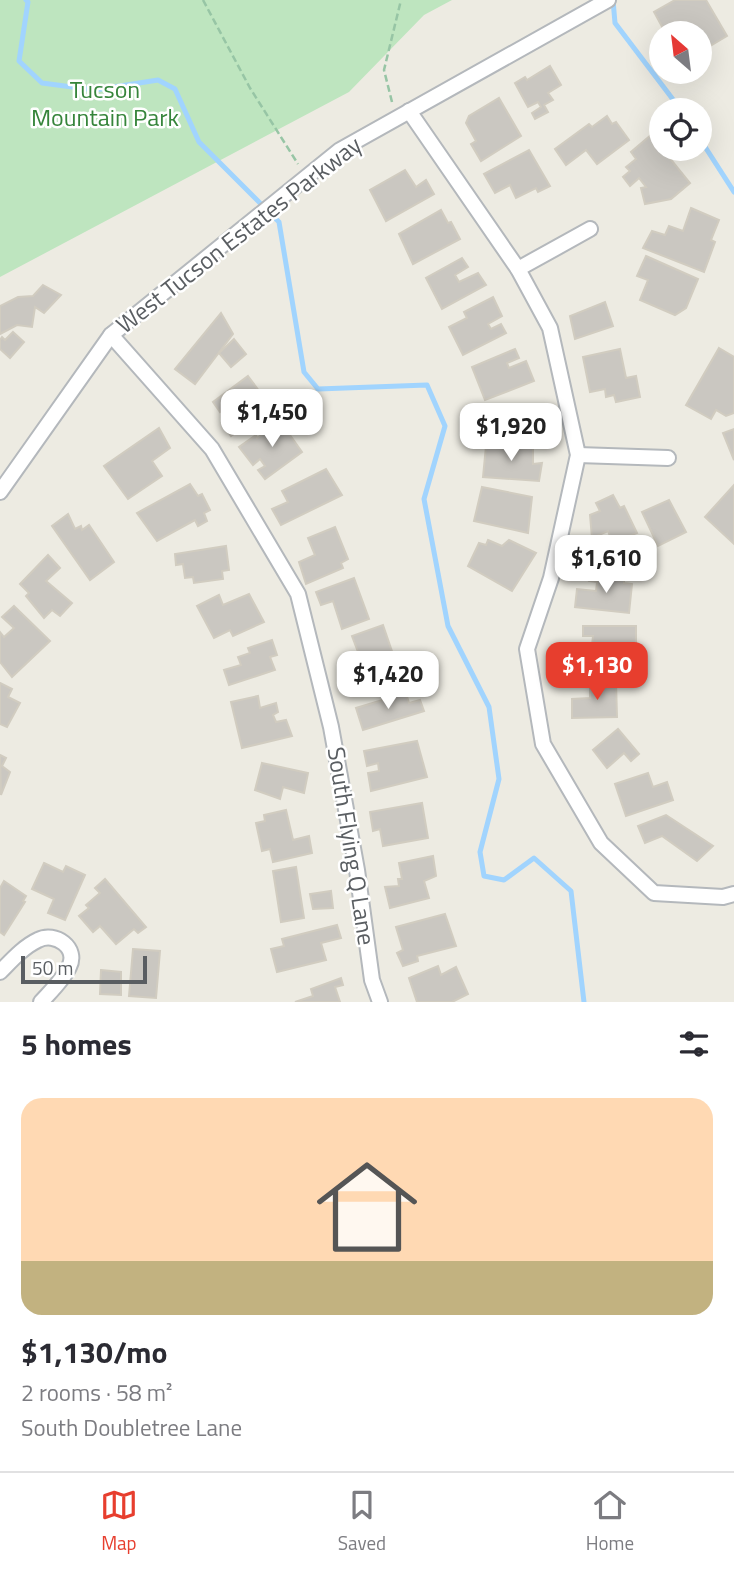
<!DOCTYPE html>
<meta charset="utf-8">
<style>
:root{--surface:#fff;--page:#f2f2f3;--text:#2b2b33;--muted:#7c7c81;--line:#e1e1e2;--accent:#e73e2e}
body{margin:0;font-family:"Titillium Web",sans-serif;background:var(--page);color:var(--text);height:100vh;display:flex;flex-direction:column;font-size:26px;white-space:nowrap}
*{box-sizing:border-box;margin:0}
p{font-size:23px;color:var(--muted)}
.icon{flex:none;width:38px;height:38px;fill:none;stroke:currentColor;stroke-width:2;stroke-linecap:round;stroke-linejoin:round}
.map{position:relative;height:1002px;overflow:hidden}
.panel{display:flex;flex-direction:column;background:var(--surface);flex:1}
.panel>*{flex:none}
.needle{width:46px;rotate:332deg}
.tools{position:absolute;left:649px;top:21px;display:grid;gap:14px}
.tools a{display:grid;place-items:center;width:63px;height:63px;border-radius:50%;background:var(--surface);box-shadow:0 7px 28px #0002;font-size:35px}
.scale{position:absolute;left:21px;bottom:18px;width:126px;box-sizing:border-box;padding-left:7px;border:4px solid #5a5e62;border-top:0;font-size:19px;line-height:24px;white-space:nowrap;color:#5a5e62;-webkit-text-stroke:5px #fff;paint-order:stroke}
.price{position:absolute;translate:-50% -60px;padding:0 16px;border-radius:14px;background:#fff;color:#222;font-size:23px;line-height:46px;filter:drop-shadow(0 2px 4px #0008)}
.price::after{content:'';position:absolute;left:50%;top:42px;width:21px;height:16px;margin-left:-10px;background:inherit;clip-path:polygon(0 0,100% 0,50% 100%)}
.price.selected{background:var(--accent);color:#fff}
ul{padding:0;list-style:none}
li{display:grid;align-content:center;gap:14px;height:371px;padding:0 21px}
li span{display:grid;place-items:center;height:217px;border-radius:21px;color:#555}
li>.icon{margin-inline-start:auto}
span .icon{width:126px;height:126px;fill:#fffc;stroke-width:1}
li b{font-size:30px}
h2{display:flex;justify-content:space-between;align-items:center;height:84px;padding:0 21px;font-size:30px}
.dock{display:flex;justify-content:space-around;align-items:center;height:98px;border-top:2px solid var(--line);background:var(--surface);font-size:19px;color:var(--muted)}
.dock a{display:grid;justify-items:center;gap:4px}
.dock .selected{color:var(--accent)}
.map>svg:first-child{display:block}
.green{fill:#bee5bf}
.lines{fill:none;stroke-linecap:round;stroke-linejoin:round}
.stream{stroke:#a1d4fe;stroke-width:5}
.building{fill:#cac7c1;stroke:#d1ccc0;stroke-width:2}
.street-casing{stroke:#b4b8bc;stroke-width:18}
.path{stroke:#97c5a5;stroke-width:2.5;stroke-dasharray:7 3.5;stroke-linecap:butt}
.street{stroke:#fff;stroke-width:14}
.labels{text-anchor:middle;stroke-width:5;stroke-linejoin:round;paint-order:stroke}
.park-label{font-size:24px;fill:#36853b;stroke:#fff}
.street-label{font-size:24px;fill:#5a5e62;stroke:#fff}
</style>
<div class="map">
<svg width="734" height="1002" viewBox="0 0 734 1002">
<rect width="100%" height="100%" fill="#edebe2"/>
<polygon class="green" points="0,0 452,0 424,15 349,92 0,277"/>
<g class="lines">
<g class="stream">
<polyline points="26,0 28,2 19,61 42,83 95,90 158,80 175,89 199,142 279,222 304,372 318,389 427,385 445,426 424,499 448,626 489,707 499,779 480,852 484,876 504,880 534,858 571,891 584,1002"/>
<polyline points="613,0 615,23 681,110"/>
<polyline points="700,139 734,192"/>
</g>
</g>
<g class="building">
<polygon points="675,0 706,0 727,36 700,52 700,33 681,33 676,25 665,32 654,12"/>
<polygon points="550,66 561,85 548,93 553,100 544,105 548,112 535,119 532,113 541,107 538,102 528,107 515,83 525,77 527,80"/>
<polygon points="499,98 521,136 481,161 471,144 476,141 466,123 469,116"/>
<polygon points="607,116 612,124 616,122 629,140 597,164 586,150 566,165 555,149 589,124 592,127"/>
<polygon points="651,135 690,183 671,199 645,204 641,188 646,187 639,178 630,186 623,177 630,171 626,167 636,159 631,152"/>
<polygon points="529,150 550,186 538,192 536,188 516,198 510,185 495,193 484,174"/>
<polygon points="405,170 416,187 426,180 434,194 386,221 370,190"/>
<polygon points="691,208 719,220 711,240 715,242 704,272 643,248 652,231 665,235 669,226 683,231"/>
<polygon points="441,210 448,223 451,222 460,239 413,264 399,234"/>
<polygon points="646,256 698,279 686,308 675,315 640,300 648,280 637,276"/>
<polygon points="462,258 468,267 455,275 459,282 478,273 486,285 442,309 426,278"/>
<polygon points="43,285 61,295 44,313 35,307 32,327 17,325 0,334 0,306 18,297 33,296"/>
<polygon points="493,297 502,316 488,324 491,329 501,324 506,333 463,355 449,327 467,318 464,312"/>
<polygon points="605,302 613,326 575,339 570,316"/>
<polygon points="221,313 233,334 195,384 175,369"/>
<polygon points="13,332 24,342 10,358 0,349 0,340 2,337 5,340"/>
<polygon points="234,339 246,354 231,367 219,353"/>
<polygon points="719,348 734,357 734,413 726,416 716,410 711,419 686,405"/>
<polygon points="515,349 519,358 507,363 509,368 526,361 534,381 485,400 472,367"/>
<polygon points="620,349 626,378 636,376 640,397 616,402 614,395 606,397 605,389 590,392 583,357"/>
<polygon points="248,376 271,407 231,436 222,423 228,418 225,408 220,412 213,402"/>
<polygon points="495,404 540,405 539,434 485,432 486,407 495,407"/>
<polygon points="280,421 302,452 265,479 258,470 265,466 260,459 253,465 239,447 256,435 257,438"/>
<polygon points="159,428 170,448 152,461 162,476 128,499 104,466"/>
<polygon points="734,429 734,460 723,433"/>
<polygon points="486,446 533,446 533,464 542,463 539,481 483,477"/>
<polygon points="326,469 342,495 281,525 272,509 288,502 282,491"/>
<polygon points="190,484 198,496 202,494 210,510 204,513 207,521 198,526 195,520 157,541 137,513"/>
<polygon points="734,485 734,544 705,517"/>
<polygon points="482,487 532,497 528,533 474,521"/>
<polygon points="613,495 620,508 624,506 637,533 629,536 633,546 617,555 608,531 592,538 590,515 600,511 596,503"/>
<polygon points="669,500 686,532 658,546 642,512"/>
<polygon points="68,514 75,529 81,526 82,530 89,525 114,562 90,580 52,526"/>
<polygon points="335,527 348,559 341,563 343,568 306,584 299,562 315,555 308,538"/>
<polygon points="488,540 502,546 509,540 536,553 512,591 468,566 479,543 486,545"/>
<polygon points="226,546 229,570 222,571 223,579 194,583 193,577 185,578 183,564 176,565 175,554"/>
<polygon points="48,555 60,568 46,581 72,603 60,616 52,610 44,618 26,596 29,593 20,584"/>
<polygon points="590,574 624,578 624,583 632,584 629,613 575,607 577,589 596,591 597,582 589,581"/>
<polygon points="354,578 369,619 342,629 333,601 321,605 316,592"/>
<polygon points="249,594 264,622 233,636 230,630 214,638 197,606 219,595 223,605"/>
<polygon points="14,606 50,641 12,677 0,662 0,632 4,637 14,628 2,617"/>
<polygon points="383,625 397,666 348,683 342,665 355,660 353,654 358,652 352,636"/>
<polygon points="583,626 636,626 636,661 582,660 582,645 592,645 593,636 583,636"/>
<polygon points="272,640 277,655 270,657 275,670 229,685 224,670 241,665 238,657 250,653 248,648"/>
<polygon points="594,681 616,681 617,717 572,718 572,699 590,698 590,687 594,687"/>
<polygon points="0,683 12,689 8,697 20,703 7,727 0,724"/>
<polygon points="406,693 409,703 420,700 424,711 363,730 356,708"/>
<polygon points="258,696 260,708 276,703 278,712 273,715 276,722 286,720 292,736 242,748 231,702"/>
<polygon points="618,729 639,754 631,761 624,753 607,768 593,750"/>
<polygon points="417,741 427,777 371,791 368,773 379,771 378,763 367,766 364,751"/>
<polygon points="0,755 6,758 2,766 10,772 1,795"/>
<polygon points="262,763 308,773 304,793 283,787 280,799 255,790"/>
<polygon points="648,773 653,787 667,782 673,800 626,816 615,784"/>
<polygon points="422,803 428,838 383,846 380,829 373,831 370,812"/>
<polygon points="286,810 293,840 309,836 312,853 273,862 270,849 262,851 256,823 265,821 264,815"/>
<polygon points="666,815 713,846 697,861 662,836 645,843 638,826"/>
<polygon points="433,856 436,876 424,881 429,898 390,908 385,887 399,886 398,879 402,879 399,863"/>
<polygon points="44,863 63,872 66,866 85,875 65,920 48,913 54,899 32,889"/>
<polygon points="296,867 304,918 281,922 273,871"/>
<polygon points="105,879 146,927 138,933 134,929 116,944 100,926 93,932 79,916 89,908 86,905 100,893 95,888"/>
<polygon points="4,881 26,896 23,901 25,902 4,935 0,932 0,888"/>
<polygon points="331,891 333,908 313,909 310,894"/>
<polygon points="445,914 456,946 417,956 418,961 403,966 397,953 403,950 396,927"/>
<polygon points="337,925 341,938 321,943 326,960 277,972 271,949 284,946 282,939"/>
<polygon points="133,949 160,951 156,998 129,996"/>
<polygon points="438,966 441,975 456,967 468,994 452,1002 417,1002 409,978"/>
<polygon points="101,970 121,972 121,995 100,994"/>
<polygon points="341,978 343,985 335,987 340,1002 295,1002 313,996 311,989"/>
</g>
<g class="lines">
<defs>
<g id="street">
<polyline points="409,111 518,269 550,328 578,455 551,578 527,649 543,744 601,843 654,893 723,897 734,894"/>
<polyline points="518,269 590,229"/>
<polyline points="111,335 212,449 298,594 331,727 357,870 372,980 380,1002"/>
<polyline points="578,455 668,458"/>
<polyline points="0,492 111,335 340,150 608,0"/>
<path d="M0,972C11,961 23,947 38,940C55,931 79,948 69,967C63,980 50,992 41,1002"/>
</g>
</defs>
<use href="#street" class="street-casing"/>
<g class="path">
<polyline points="203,0 250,88 298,164"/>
<polyline points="392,102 384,70 401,0"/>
</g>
<use href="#street" class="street"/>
</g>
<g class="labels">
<g class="park-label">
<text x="105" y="98">Tucson<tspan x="105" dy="28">Mountain Park</tspan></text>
</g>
<g class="street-label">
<text transform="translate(239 235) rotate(-38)" y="8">West Tucson Estates Parkway</text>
<text transform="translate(351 846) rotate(81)" y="8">South Flying Q Lane</text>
</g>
</g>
</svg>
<div class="tools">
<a><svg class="needle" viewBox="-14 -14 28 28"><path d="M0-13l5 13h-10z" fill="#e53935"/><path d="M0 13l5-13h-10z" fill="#7c7c81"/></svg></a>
<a><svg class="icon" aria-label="locate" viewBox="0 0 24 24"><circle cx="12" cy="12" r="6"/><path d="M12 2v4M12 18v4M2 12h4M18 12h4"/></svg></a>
</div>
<div class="scale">50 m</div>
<b class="price" style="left:272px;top:449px">$1,450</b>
<b class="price" style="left:511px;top:463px">$1,920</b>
<b class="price" style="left:606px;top:595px">$1,610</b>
<b class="price selected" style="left:597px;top:702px">$1,130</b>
<b class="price" style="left:388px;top:711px">$1,420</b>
</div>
<section class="panel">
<h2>5 homes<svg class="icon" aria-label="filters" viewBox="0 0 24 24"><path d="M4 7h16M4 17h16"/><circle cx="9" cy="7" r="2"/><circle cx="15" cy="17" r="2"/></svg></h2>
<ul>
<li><span style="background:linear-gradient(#ffd9b3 75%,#c2b280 0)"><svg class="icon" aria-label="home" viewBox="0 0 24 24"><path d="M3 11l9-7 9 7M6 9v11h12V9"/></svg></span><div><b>$1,130/mo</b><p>2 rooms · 58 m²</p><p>South Doubletree Lane</p></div></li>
</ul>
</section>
<nav class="dock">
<a class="selected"><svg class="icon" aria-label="map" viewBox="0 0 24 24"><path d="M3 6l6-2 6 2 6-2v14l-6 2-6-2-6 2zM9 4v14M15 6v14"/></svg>Map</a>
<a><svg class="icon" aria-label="saved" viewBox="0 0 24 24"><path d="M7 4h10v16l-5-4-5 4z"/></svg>Saved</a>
<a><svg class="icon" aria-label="home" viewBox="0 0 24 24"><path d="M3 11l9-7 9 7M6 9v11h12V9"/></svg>Home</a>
</nav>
